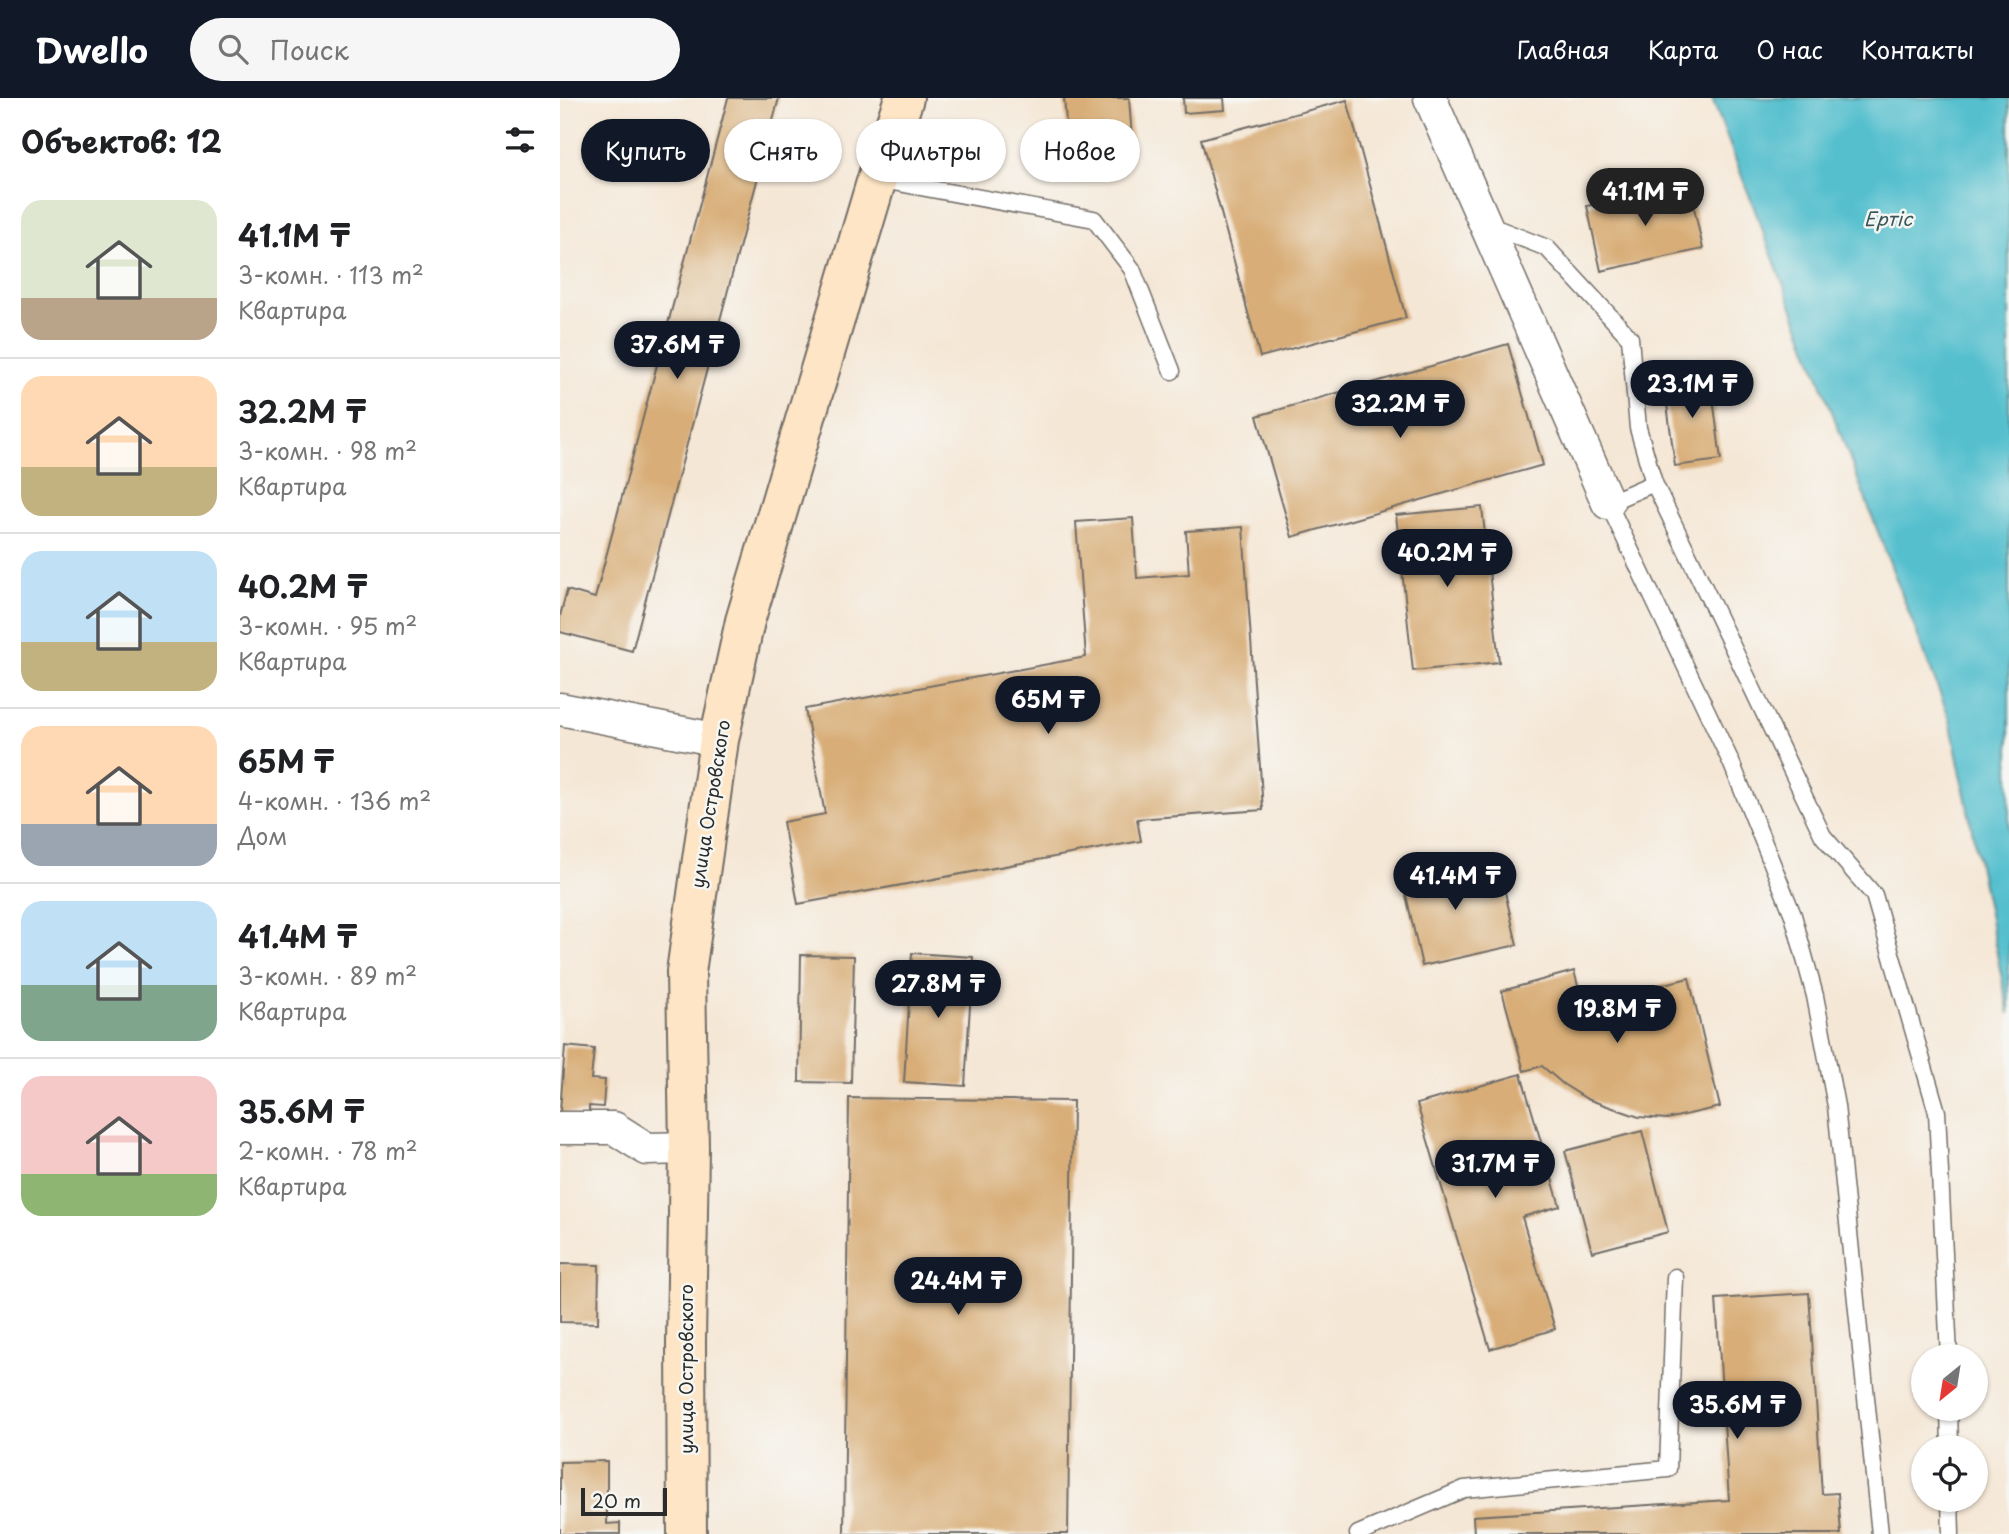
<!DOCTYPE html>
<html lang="ru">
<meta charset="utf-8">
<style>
:root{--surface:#fff;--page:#f6f6f6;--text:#202124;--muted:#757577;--line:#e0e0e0;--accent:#111827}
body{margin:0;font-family:"Playpen Sans",sans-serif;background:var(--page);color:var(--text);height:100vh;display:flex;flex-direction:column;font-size:26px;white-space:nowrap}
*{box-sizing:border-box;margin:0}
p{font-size:23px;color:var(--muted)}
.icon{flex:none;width:38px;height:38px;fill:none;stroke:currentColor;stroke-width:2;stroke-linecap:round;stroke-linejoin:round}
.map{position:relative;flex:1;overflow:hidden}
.details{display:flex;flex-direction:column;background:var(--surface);width:560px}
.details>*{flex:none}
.hud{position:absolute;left:21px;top:21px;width:665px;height:63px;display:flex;gap:14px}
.needle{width:46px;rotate:210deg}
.buttons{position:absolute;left:1351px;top:1246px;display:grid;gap:14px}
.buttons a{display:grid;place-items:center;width:77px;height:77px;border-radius:50%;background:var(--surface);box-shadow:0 2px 5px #0004;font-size:35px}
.scale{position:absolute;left:21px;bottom:18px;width:86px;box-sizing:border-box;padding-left:7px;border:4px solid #2b2b2b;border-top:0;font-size:19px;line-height:24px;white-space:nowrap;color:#2b2b2b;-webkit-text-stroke:5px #f6f6f2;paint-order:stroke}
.price{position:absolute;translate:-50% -60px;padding:0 16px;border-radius:24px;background:var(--accent);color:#fff;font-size:23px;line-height:46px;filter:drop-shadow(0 2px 4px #0008)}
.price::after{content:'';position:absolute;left:50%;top:42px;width:21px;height:16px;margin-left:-10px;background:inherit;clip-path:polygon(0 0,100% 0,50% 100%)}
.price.active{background:#222;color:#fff}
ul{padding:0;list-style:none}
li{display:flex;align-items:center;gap:21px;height:175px;padding:0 21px}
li+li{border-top:2px solid var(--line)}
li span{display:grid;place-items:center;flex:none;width:196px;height:140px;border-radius:21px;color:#555}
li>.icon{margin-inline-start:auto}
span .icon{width:84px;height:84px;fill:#fffc;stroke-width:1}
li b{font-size:30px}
h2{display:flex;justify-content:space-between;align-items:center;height:84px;padding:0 21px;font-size:30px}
.tag{padding:0 24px;border-radius:32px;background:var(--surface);box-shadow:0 2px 5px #0004;font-size:24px;line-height:63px}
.tag.active{background:var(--accent);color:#fff}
header{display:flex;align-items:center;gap:42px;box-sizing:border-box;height:98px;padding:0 35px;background:var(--accent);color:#fff}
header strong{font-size:33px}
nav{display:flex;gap:38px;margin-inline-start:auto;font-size:24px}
.search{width:490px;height:63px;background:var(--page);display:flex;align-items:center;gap:18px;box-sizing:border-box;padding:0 24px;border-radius:38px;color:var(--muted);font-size:26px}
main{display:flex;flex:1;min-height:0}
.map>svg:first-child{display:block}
.water{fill:#54bfce;stroke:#40757c;stroke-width:2}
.building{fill:#d8ad77}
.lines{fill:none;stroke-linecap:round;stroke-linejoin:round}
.service-casing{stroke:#726d67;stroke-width:19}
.minor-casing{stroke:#726d67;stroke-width:35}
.secondary-casing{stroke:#726d67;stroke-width:42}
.service{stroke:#fff;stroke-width:16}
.minor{stroke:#fff;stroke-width:32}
.secondary{stroke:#fde5c5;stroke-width:38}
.labels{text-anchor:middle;stroke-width:5;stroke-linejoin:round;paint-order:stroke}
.street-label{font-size:18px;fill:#2b2b2b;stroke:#f6f6f2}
.water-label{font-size:19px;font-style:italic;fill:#37575c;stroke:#f6f6f2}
</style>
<header>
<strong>Dwello</strong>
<div class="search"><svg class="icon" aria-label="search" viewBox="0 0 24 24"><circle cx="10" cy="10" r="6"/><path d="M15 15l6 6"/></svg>Поиск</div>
<nav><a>Главная</a><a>Карта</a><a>О нас</a><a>Контакты</a></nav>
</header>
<main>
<section class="details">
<h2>Объектов: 12<svg class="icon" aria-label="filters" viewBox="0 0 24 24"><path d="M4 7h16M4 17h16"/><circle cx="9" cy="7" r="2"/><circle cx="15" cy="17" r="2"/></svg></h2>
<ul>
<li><span style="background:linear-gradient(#dfe7d0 70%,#b9a48a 0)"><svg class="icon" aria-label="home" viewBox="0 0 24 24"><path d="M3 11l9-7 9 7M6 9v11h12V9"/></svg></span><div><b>41.1M ₸</b><p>3-комн. · 113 m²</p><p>Квартира</p></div></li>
<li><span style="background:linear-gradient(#ffd9b3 65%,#c2b280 0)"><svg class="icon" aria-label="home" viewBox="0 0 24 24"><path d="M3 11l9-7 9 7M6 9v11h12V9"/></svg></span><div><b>32.2M ₸</b><p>3-комн. · 98 m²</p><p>Квартира</p></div></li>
<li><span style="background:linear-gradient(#bfe0f5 65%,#c2b280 0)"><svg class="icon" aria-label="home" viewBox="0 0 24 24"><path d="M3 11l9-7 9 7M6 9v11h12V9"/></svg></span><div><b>40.2M ₸</b><p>3-комн. · 95 m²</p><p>Квартира</p></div></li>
<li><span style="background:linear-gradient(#ffd9b3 70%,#9aa5b1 0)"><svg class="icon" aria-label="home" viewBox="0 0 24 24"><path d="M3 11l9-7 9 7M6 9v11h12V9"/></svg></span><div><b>65M ₸</b><p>4-комн. · 136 m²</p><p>Дом</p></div></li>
<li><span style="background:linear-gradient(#bfe0f5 60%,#7fa58c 0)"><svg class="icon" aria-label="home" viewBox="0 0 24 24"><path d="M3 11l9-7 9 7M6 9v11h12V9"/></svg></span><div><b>41.4M ₸</b><p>3-комн. · 89 m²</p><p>Квартира</p></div></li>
<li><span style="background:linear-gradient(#f6c9c9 70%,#8fb573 0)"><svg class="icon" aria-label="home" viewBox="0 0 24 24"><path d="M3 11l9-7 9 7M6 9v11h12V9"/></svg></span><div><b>35.6M ₸</b><p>2-комн. · 78 m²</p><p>Квартира</p></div></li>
</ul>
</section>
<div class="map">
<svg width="1449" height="1436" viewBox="0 0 1449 1436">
<rect width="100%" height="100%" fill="#f6f6f2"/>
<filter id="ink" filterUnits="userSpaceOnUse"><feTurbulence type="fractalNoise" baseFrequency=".0143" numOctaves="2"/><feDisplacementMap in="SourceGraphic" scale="14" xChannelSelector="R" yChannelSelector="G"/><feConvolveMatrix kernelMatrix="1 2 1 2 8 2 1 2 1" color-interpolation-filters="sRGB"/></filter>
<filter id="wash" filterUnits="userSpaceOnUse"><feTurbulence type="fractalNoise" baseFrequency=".00686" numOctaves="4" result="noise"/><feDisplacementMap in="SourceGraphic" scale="28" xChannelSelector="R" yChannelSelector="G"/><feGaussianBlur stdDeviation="1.57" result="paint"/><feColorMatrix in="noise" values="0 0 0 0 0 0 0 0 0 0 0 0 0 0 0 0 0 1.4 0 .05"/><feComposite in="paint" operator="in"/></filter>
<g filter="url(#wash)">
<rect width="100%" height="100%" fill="#f5e7d6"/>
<polygon class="water" points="1152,0 1449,0 1449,916 1390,622"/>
<g id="blocks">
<g class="building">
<polygon points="168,0 219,0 72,553 0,534 0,518 7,492 35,500"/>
<polygon points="504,0 569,0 573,55 509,60"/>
<polygon points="623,0 664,0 665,12 624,15"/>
<polygon points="787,2 846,220 700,259 641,41"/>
<polygon points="1129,86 1143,151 1041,173 1027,108"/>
<polygon points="948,246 983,367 732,439 697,318"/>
<polygon points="1150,277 1161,362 1115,368 1104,283"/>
<polygon points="922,409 939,564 853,573 836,417"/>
<polygon points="573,420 577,480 629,476 626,433 683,429 703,712 577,721 581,743 238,806 223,724 265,716 245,611 526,559 516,424"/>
<polygon points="887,760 945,794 957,847 862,868 840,770"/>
<polygon points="352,855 413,859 405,988 344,984"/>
<polygon points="241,857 294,858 291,985 239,984"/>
<polygon points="1014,873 1023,906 1129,880 1160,1009 1107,1021 1079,1019 1027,1001 1003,986 982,968 964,973 942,893"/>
<polygon points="5,948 34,951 31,981 45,982 43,1009 29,1008 29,1016 0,1014"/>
<polygon points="961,976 1000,1108 962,1119 995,1231 930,1251 857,1006"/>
<polygon points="289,1000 513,1003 508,1436 284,1436"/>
<polygon points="1082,1033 1108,1134 1032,1154 1005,1053"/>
<polygon points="0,1166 39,1167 38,1225 0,1224"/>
<polygon points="1249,1195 1262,1396 1278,1395 1281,1436 914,1436 913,1418 1169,1402 1156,1201"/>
<polygon points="47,1363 47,1426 60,1425 60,1436 0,1436 0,1364"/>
</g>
</g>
</g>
<g filter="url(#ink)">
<use href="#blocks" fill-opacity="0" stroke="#726d67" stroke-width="2"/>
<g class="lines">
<defs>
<g id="service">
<polyline points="317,81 534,121 572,171 612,273"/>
<polyline points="928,127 987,150 1070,240 1078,330 1094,385"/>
<polyline points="1389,1311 1390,1349"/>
<polyline points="1390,1402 1391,1436"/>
<polyline points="798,1436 904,1391 1108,1371 1115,1179"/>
<polyline points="1320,1436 1276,1008 1255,898 1233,817 1171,664 1048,405 1094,385 1263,738 1314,797 1377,1014 1389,1258"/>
</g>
<g id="minor">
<polyline points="870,0 1048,405"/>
<polyline points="0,611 159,642"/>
<polyline points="0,1030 54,1030 87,1051 129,1050"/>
</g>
<polyline id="secondary" points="127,1436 126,1244 129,1050 126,874 159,642 185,523 317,81 344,0"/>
</defs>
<use href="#service" class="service-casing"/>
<use href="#minor" class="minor-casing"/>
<use href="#secondary" class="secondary-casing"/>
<use href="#service" class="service"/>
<use href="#minor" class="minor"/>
<use href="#secondary" class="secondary"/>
</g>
</g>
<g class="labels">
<g class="street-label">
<text transform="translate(151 706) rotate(-81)" y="6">улица Островского</text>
<text transform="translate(127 1271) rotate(-90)" y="6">улица Островского</text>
</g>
<g class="water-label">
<text x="1328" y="128">Ертіс</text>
</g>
</g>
</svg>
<div class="buttons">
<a><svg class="needle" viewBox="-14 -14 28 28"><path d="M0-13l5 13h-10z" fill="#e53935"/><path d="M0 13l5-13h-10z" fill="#757577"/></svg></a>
<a><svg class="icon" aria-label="locate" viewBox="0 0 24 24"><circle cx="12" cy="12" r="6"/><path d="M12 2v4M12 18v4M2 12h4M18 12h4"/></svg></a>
</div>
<div class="scale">20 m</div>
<b class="price active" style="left:1085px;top:130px">41.1M ₸</b>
<b class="price" style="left:117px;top:283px">37.6M ₸</b>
<b class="price" style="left:1132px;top:322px">23.1M ₸</b>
<b class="price" style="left:840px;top:342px">32.2M ₸</b>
<b class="price" style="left:887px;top:491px">40.2M ₸</b>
<b class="price" style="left:488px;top:638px">65M ₸</b>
<b class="price" style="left:895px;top:814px">41.4M ₸</b>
<b class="price" style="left:378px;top:922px">27.8M ₸</b>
<b class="price" style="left:1057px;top:947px">19.8M ₸</b>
<b class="price" style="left:935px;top:1102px">31.7M ₸</b>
<b class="price" style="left:398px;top:1219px">24.4M ₸</b>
<b class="price" style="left:1177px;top:1343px">35.6M ₸</b>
<div class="hud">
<a class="tag active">Купить</a>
<a class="tag">Снять</a>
<a class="tag">Фильтры</a>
<a class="tag">Новое</a>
</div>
</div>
</main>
